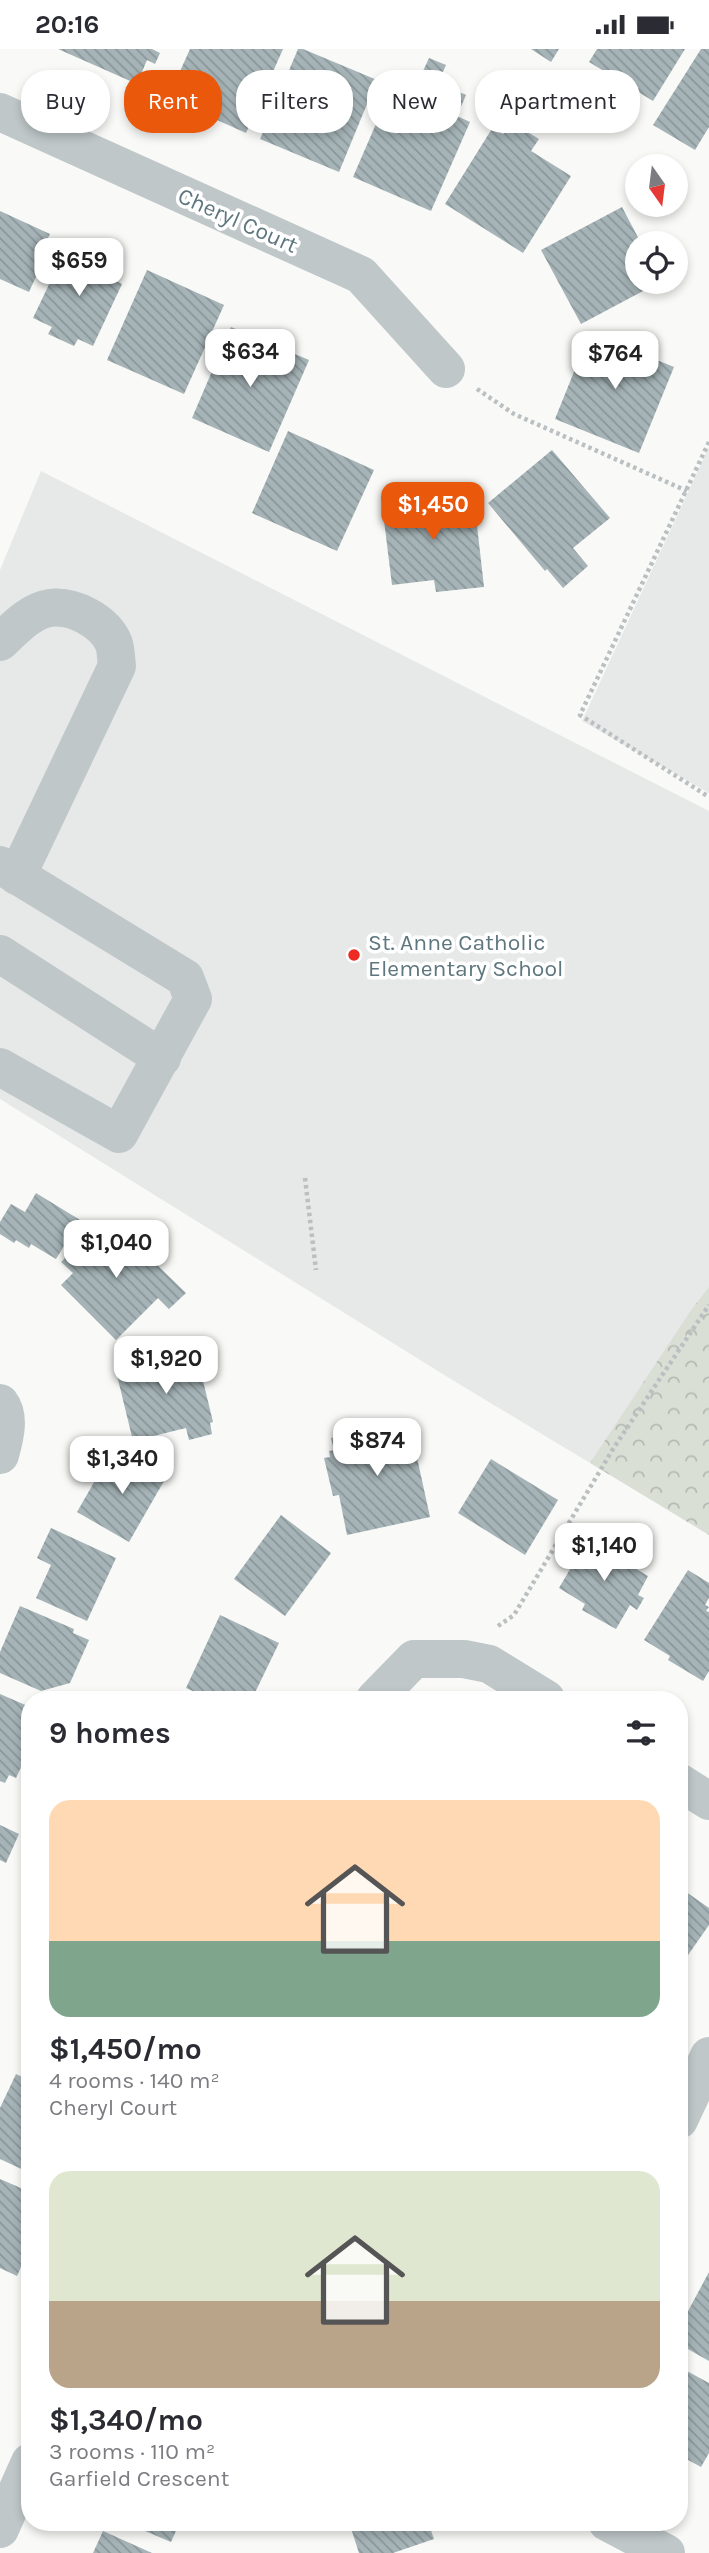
<!DOCTYPE html>
<meta charset="utf-8">
<style>
:root{--surface:#fff;--page:#f2f2f3;--text:#2b2b33;--muted:#7c7c81;--accent:#ea580c}
body{margin:0;font-family:Karla,sans-serif;background:var(--page);color:var(--text);height:100vh;display:flex;flex-direction:column;font-size:26px;white-space:nowrap}
*{box-sizing:border-box;margin:0}
p{font-size:23px;color:var(--muted)}
.icon{flex:none;width:38px;height:38px;fill:none;stroke:currentColor;stroke-width:2;stroke-linecap:round;stroke-linejoin:round}
.map{position:relative;flex:1;overflow:hidden}
.drawer{position:absolute;left:21px;top:1642px;width:667px;height:840px;display:flex;flex-direction:column;background:var(--surface);border-radius:28px;box-shadow:0 4px 10px #0003}
.drawer>*{flex:none}
.guide{position:absolute;left:21px;top:21px;width:668px;height:63px;display:flex;gap:14px}
.needle{width:46px;rotate:166deg}
.buttons{position:absolute;left:625px;top:105px;display:grid;gap:14px}
.buttons a{display:grid;place-items:center;width:63px;height:63px;border-radius:50%;background:var(--surface);box-shadow:0 4px 10px #0003;font-size:35px}
.price{position:absolute;translate:-50% -60px;padding:0 16px;border-radius:14px;background:#fff;color:#222;font-size:23px;line-height:46px;filter:drop-shadow(0 2px 4px #0008)}
.price::after{content:'';position:absolute;left:50%;top:42px;width:21px;height:16px;margin-left:-10px;background:inherit;clip-path:polygon(0 0,100% 0,50% 100%)}
.price.current{background:var(--accent);color:#fff}
ul{padding:0;list-style:none}
li{display:grid;align-content:center;gap:14px;height:371px;padding:0 28px}
li span{display:grid;place-items:center;height:217px;border-radius:21px;color:#555}
li>.icon{margin-inline-start:auto}
span .icon{width:126px;height:126px;fill:#fffc;stroke-width:1}
li b{font-size:30px}
h2{display:flex;justify-content:space-between;align-items:center;height:84px;padding:0 28px;font-size:30px}
.tag{padding:0 24px;border-radius:28px;background:var(--surface);box-shadow:0 4px 10px #0003;font-size:24px;line-height:63px}
.tag.current{background:var(--accent);color:#fff}
.status{display:flex;justify-content:space-between;align-items:center;height:49px;padding:0 35px;background:var(--surface);direction:ltr}
.status svg{height:19px;fill:currentColor}
.map>svg:first-child{display:block}
.built{fill:#e7e9e8}
.park{fill:url(#park-crowns)}
.building{fill:url(#building-back-hatch)}
.lines{fill:none;stroke-linecap:round;stroke-linejoin:round}
.path{stroke:#babfc1;stroke-width:4.5;stroke-dasharray:3.5 3.5;stroke-linecap:butt}
.minor{stroke:#bfc7c9;stroke-width:38}
.poi-dot{fill:#ee2b22;stroke:#fff;stroke-width:2.5}
.labels{text-anchor:middle;stroke-width:7;stroke-linejoin:round;paint-order:stroke}
.street-label{font-size:23px;fill:#5e767e;stroke:#fff}
.poi-label{font-size:23px;fill:#5e767e;stroke:#fff;text-anchor:start}
</style>
<div class="status"><b>20:16</b><svg viewBox="0 0 49 12"><path d="M0 12V9h3v3zM5 12V6h3v6zM10 12V3h3v9zM15 12V0h3v12zM26 1h20v11H26zM47 4h2v5h-2z"/></svg></div>
<div class="map">
<svg width="709" height="2504" viewBox="0 0 709 2504">
<defs>
<pattern id="park-crowns" width="20" height="18" patternUnits="userSpaceOnUse" patternTransform="scale(1.75)"><rect width="20" height="18" fill="#dadfd6"/><path d="M2 6a3 3 0 1 1 6 0M12 15a3 3 0 1 1 6 0" fill="none" stroke="#b4b9b3"/></pattern>
<pattern id="building-back-hatch" width="6" height="6" patternUnits="userSpaceOnUse" patternTransform="scale(1.75)"><rect width="6" height="6" fill="#a6b4b7"/><path d="M-1 5l2 2M0 0l6 6M5-1l2 2" fill="none" stroke="#8a979a"/></pattern>
</defs>
<rect width="100%" height="100%" fill="#f9f9f7"/>
<g class="built">
<polygon points="709,398 709,744 582,672"/>
<polygon points="41,422 709,762 709,1255 590,1414 454,1332 0,1050 0,521"/>
</g>
<polygon class="park" points="709,1238 709,1486 590,1414 691,1261"/>
<g class="building">
<polygon points="58,0 152,0 160,4 155,15 147,11 137,35"/>
<polygon points="190,0 283,0 246,84 168,49"/>
<polygon points="298,0 303,0 377,31 339,123 260,90"/>
<polygon points="531,0 559,0 551,13"/>
<polygon points="597,0 685,0 653,52 589,13"/>
<polygon points="701,0 709,0 709,78 695,101 653,76"/>
<polygon points="429,9 446,16 438,34 466,46 457,67 470,73 431,162 353,128 398,24 418,33"/>
<polygon points="511,73 539,90 531,102 571,127 523,204 445,155 493,78 503,85"/>
<polygon points="622,158 641,194 637,194 637,233 660,233 581,275 541,201"/>
<polygon points="0,162 50,185 46,193 51,195 29,243 0,230"/>
<polygon points="79,196 112,212 106,227 122,235 93,297 78,290 74,297 48,285 52,278 33,269 62,208 71,212"/>
<polygon points="147,221 224,256 184,345 107,311"/>
<polygon points="231,278 309,311 269,403 192,369"/>
<polygon points="590,283 610,291 613,285 650,300 647,307 674,318 639,404 555,370"/>
<polygon points="288,382 374,421 337,502 252,464"/>
<polygon points="552,401 610,469 573,499 588,517 563,539 547,520 545,522 488,454"/>
<polygon points="431,442 432,455 474,450 484,538 436,543 434,531 392,536 381,447"/>
<polygon points="36,1144 80,1171 56,1210 31,1195 29,1199 16,1191 14,1194 0,1185 0,1173 11,1155 25,1163"/>
<polygon points="102,1172 113,1183 118,1178 186,1244 169,1260 158,1249 116,1291 61,1236 73,1224 61,1213"/>
<polygon points="195,1299 213,1373 210,1374 212,1385 189,1391 186,1379 133,1392 115,1318"/>
<polygon points="409,1372 430,1468 347,1486 339,1446 333,1447 324,1409 330,1408 329,1402 334,1401 331,1389"/>
<polygon points="112,1402 145,1420 148,1414 164,1422 160,1430 164,1432 129,1493 77,1463"/>
<polygon points="491,1410 558,1451 525,1506 458,1464"/>
<polygon points="281,1466 331,1504 285,1567 234,1530"/>
<polygon points="51,1479 116,1509 87,1572 36,1549 51,1516 37,1509"/>
<polygon points="590,1486 622,1505 619,1510 648,1527 638,1546 644,1549 637,1561 630,1556 616,1580 582,1561 585,1555 559,1539"/>
<polygon points="688,1521 709,1534 709,1549 705,1556 709,1558 706,1562 709,1563 709,1622 703,1632 668,1611 670,1607 644,1591"/>
<polygon points="20,1557 74,1580 73,1584 89,1591 70,1634 41,1642 0,1624 0,1603"/>
<polygon points="220,1566 279,1594 252,1650 210,1650 186,1639"/>
<polygon points="0,1645 30,1658 30,1699 16,1729 9,1726 5,1734 0,1732"/>
<polygon points="0,1776 19,1785 6,1814 0,1811"/>
<polygon points="679,1838 709,1859 709,1876 679,1919"/>
<polygon points="16,2025 30,2032 30,2124 0,2110 0,2059"/>
<polygon points="0,2130 30,2143 30,2198 17,2227 0,2219"/>
<polygon points="709,2223 709,2312 679,2295 679,2279"/>
<polygon points="685,2321 709,2334 709,2404 701,2418 679,2406 679,2322 683,2324"/>
<polygon points="124,2473 180,2473 171,2493"/>
<polygon points="349,2473 428,2473 434,2490 393,2504 359,2504"/>
<polygon points="103,2482 152,2504 93,2504"/>
</g>
<g class="lines">
<g class="path">
<polyline points="477,340 514,365 687,442"/>
<polyline points="709,393 580,666 709,748"/>
<polyline points="305,1129 316,1221"/>
<polyline points="498,1577 514,1566 613,1400 709,1256"/>
</g>
<g class="minor">
<polyline points="0,63 361,226 446,320"/>
<path d="M0,593C14,580 30,562 50,559C73,556 105,572 114,595C116,601 116,610 117,617L17,827"/>
<polyline points="0,816 185,929 193,950 119,1085 0,1018"/>
<polyline points="0,905 162,1009"/>
<path d="M0,1354C11,1368 4,1391 0,1406"/>
<polyline points="375,1650 414,1610 464,1610 489,1615 546,1650"/>
<polyline points="679,1733 709,1752"/>
<polyline points="679,2071 709,2007"/>
<polyline points="607,2473 666,2504"/>
<polyline points="0,2480 30,2413"/>
</g>
</g>
<circle class="poi-dot" cx="354" cy="906" r="7"/>
<g class="labels">
<g class="street-label">
<text transform="translate(238 171) rotate(24)" y="8">Cheryl Court</text>
</g>
<g class="poi-label">
<text x="368" y="901">St. Anne Catholic<tspan x="368" dy="26">Elementary School</tspan></text>
</g>
</g>
</svg>
<div class="buttons">
<a><svg class="needle" viewBox="-14 -14 28 28"><path d="M0-13l5 13h-10z" fill="#e53935"/><path d="M0 13l5-13h-10z" fill="#7c7c81"/></svg></a>
<a><svg class="icon" aria-label="locate" viewBox="0 0 24 24"><circle cx="12" cy="12" r="6"/><path d="M12 2v4M12 18v4M2 12h4M18 12h4"/></svg></a>
</div>
<b class="price" style="left:79px;top:249px">$659</b>
<b class="price" style="left:250px;top:340px">$634</b>
<b class="price" style="left:615px;top:342px">$764</b>
<b class="price current" style="left:433px;top:493px">$1,450</b>
<b class="price" style="left:116px;top:1231px">$1,040</b>
<b class="price" style="left:166px;top:1347px">$1,920</b>
<b class="price" style="left:377px;top:1429px">$874</b>
<b class="price" style="left:122px;top:1447px">$1,340</b>
<b class="price" style="left:604px;top:1534px">$1,140</b>
<div class="guide">
<a class="tag">Buy</a>
<a class="tag current">Rent</a>
<a class="tag">Filters</a>
<a class="tag">New</a>
<a class="tag">Apartment</a>
</div>
<section class="drawer">
<h2>9 homes<svg class="icon" aria-label="filters" viewBox="0 0 24 24"><path d="M4 7h16M4 17h16"/><circle cx="9" cy="7" r="2"/><circle cx="15" cy="17" r="2"/></svg></h2>
<ul>
<li><span style="background:linear-gradient(#ffd9b3 65%,#7fa58c 0)"><svg class="icon" aria-label="home" viewBox="0 0 24 24"><path d="M3 11l9-7 9 7M6 9v11h12V9"/></svg></span><div><b>$1,450/mo</b><p>4 rooms · 140 m²</p><p>Cheryl Court</p></div></li>
<li><span style="background:linear-gradient(#dfe7d0 60%,#b9a48a 0)"><svg class="icon" aria-label="home" viewBox="0 0 24 24"><path d="M3 11l9-7 9 7M6 9v11h12V9"/></svg></span><div><b>$1,340/mo</b><p>3 rooms · 110 m²</p><p>Garfield Crescent</p></div></li>
</ul>
</section>
</div>
